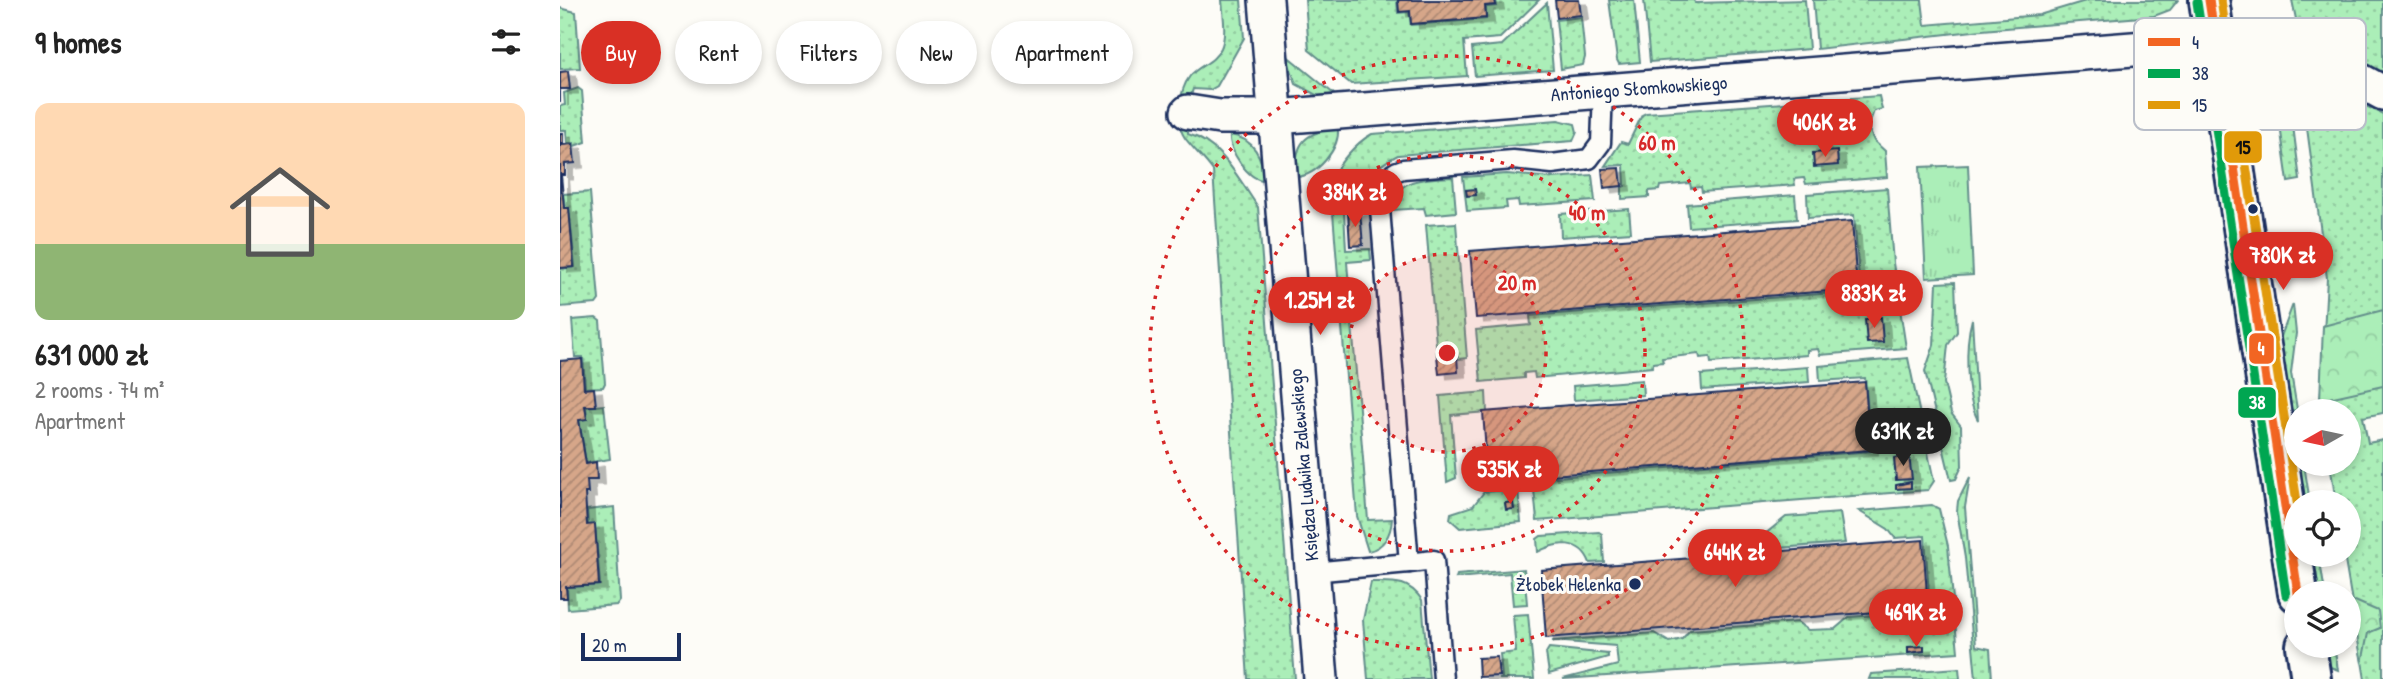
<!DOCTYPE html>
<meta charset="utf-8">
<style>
:root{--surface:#fff;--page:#f6f6f6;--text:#222;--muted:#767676;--line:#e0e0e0;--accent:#d93025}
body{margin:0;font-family:"Patrick Hand",sans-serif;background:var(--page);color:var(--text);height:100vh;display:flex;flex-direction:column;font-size:26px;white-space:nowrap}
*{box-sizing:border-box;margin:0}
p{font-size:23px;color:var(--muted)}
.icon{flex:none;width:38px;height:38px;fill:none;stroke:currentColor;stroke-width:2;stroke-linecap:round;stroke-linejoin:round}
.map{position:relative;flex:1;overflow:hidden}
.side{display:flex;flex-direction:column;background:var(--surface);width:560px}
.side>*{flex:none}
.top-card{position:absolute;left:21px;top:21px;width:665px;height:63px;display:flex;gap:14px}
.needle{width:46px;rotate:261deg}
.tools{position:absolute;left:1724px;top:399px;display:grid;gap:14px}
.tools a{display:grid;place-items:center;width:77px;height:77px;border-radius:50%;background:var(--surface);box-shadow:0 4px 10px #0003;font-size:35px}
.scale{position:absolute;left:21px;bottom:18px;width:100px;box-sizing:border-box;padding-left:7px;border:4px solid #1b2f5e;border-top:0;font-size:19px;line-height:24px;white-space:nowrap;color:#1b2f5e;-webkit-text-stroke:5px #fdfcf7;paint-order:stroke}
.price{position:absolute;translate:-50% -60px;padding:0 16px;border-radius:24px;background:var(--accent);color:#fff;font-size:23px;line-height:46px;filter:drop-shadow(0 2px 4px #0008)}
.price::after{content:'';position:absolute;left:50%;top:42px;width:21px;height:16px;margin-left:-10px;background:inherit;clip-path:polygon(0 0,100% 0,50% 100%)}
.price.selected{background:#222;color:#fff}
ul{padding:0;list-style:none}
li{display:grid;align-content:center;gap:14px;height:371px;padding:0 35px}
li+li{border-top:2px solid var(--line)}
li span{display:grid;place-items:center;height:217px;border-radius:14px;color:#555}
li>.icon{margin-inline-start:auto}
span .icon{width:126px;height:126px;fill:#fffc;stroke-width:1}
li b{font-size:30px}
h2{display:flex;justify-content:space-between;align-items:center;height:84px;padding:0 35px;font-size:30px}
.chip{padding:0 24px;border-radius:32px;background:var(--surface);box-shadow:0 4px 10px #0003;font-size:24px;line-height:63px}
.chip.selected{background:var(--accent);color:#fff}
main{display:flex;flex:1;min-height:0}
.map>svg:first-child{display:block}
.grass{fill:url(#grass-dots);stroke:#638e8b;stroke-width:2}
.forest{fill:url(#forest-crowns);stroke:#638e8b;stroke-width:2}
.park{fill:url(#park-tufts);stroke:#638e8b;stroke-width:2}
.building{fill:url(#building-hatch);stroke:#1b2f5e;stroke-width:2;filter:url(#shadow)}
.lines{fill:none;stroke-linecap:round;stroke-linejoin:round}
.lane-casing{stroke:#1b2f5e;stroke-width:23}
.street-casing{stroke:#1b2f5e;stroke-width:38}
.secondary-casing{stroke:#1b2f5e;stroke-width:44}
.lane{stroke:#fdfcf7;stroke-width:18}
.street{stroke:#fdfcf7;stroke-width:33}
.secondary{stroke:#fdfcf7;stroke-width:38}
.bus-1-casing{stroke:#fdfcf7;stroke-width:14}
.bus-2-casing{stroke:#fdfcf7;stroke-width:14}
.bus-3-casing{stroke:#fdfcf7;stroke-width:14}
.bus-1{stroke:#f26522;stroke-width:9}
.bus-2{stroke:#00a651;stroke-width:9}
.bus-3{stroke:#e19a09;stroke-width:9}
.ring{fill:none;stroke:#d62828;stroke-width:3.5;stroke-dasharray:3.5 7}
.bus-dot{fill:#1b2f5e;stroke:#fdfcf7;stroke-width:2.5}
.labels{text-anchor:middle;stroke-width:6;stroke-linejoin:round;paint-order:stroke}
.street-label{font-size:19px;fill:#1b2f5e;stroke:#fdfcf7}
.poi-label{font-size:19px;fill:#1b2f5e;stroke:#fdfcf7;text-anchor:end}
.key{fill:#fdfcf7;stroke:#b9bec9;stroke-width:2}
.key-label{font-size:19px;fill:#1b2f5e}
.centre{fill:#d62828;stroke:#fdfcf7;stroke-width:3.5}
.ring-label{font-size:21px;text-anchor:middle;font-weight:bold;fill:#d62828;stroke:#fdfcf7;stroke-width:6;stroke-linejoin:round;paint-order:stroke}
.line-badge{stroke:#fdfcf7;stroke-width:2.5}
.badge-label{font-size:19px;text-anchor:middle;font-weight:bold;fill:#fff}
.pale-badge-label{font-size:19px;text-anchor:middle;font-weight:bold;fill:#111}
</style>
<main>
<section class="side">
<h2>9 homes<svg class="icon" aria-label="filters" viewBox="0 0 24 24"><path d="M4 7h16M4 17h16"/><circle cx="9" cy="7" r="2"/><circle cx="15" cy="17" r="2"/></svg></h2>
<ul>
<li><span style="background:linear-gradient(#ffd9b3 65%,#8fb573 0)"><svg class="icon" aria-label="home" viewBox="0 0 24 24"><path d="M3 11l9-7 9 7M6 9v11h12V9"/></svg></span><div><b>631 000 zł</b><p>2 rooms · 74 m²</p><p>Apartment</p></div></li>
</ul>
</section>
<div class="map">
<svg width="1823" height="679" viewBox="0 0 1823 679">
<defs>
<pattern id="grass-dots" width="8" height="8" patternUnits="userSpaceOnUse" patternTransform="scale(1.75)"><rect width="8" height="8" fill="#abeeb8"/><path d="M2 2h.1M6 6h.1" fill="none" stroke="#93cca1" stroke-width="1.8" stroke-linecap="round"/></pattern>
<pattern id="forest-crowns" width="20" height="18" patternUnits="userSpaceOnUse" patternTransform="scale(1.75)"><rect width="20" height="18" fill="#abeeb8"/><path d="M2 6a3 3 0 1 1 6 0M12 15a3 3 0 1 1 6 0" fill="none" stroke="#93cca1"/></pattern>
<pattern id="park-tufts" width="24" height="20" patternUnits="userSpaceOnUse" patternTransform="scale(1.75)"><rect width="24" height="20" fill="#abeeb8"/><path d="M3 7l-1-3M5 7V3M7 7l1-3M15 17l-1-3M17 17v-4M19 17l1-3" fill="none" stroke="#93cca1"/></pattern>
<pattern id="building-hatch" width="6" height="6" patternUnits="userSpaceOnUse" patternTransform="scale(1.75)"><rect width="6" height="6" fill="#d6a689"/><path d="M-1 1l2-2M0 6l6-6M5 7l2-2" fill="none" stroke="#ad8873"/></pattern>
<filter id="shadow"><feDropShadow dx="8" dy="4.5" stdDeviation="0" flood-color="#0004"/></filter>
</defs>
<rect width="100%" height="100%" fill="#fdfcf7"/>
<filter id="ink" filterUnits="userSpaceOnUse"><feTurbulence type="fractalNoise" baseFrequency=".0143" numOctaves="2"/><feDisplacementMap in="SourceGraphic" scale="14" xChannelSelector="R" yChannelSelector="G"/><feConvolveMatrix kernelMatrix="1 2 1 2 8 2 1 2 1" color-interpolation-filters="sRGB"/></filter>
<g filter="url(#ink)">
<g class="grass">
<path d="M662,0H681L684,38L657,86L650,90L633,89L627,108L628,134C662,144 678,178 698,207L735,679H688L653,171C645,159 633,149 625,138C615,124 619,90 630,76C639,65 654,63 661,48C667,34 663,15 662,0Z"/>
<polygon points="745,0 837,0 838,13 849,12 851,25 926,19 926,7 937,6 936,0 979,0 940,38 904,41 907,76 791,84 749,50"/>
<polygon points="1049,0 1074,0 1080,62 1059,64 1057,60"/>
<polygon points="1084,0 1134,0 1135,3 1245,0 1249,49 1090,62"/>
<polygon points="1253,0 1362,0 1365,25 1479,15 1529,0 1618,0 1610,10 1594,16 1422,30 1257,49"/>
<polygon points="1732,0 1823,0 1823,72 1737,24"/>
<polygon points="987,3 993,70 915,76 912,48 942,45"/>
<polygon points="0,8 16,12 20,68 0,69"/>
<polygon points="1021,17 1025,57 1023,65 1001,69 996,20"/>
<polygon points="726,55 774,94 758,96 736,84"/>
<polygon points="1759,84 1823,114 1823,413 1803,417 1808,443 1823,440 1823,679 1805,679 1784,555 1788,555 1788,502 1776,502 1770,464 1788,464 1788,411 1760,411 1760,407 1767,278 1743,98 1749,88"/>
<polygon points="18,88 22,91 26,142 14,146 14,143 7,143 6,130 0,130 0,106 5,105 4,93"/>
<polygon points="1729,95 1740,180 1728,182 1718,111"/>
<polygon points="1319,96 1322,109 1314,111 1308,127 1314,141 1325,151 1327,177 1246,184 1244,178 1234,179 1235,185 1142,192 1141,187 1131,188 1130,183 1100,186 1099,190 1089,191 1089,197 1062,199 1062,187 1065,186 1064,165 1045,166 1061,142 1068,144 1082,115 1086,113"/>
<path d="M998,120L1015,124L1017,132L1013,141L838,155C813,167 806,179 806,206L773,209C772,201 770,193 771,186C772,168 797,142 812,134Z"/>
<path d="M778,128C780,149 757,176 736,177C734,142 745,132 778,128Z"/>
<path d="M670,135C694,138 703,158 704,180C688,180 668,150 670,135Z"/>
<polygon points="947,174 992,178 1032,175 1035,201 959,206 958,200 946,201 947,208 907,211 903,177"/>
<path d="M893,177L896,212L866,215L864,208L833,210C832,176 869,179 893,177Z"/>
<polygon points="1327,188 1333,263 1346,348 1260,355 1258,349 1247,350 1247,355 1151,363 1150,357 1140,358 1139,354 1102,358 1103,362 1093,363 1092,367 975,378 974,372 964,373 964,378 921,382 916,330 971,325 970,316 1300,291 1294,215 1248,218 1247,194"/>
<polygon points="30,192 39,300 36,304 0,307 0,269 15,267 9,208 5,208 3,194"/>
<polygon points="1235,195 1237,219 1129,227 1127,204"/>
<polygon points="1069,209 1071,232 1001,237 1000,214"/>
<path d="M784,212L786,250L810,249L811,260L787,262L808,520L832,519C831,534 824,548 808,551L797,516L773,213Z"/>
<polygon points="896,223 907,358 898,359 897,355 877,356 866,225"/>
<polygon points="1395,282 1397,332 1388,345 1384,383 1391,413 1401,426 1402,466 1396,479 1391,480 1365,371 1374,345 1377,283"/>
<polygon points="1733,304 1736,333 1731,373 1737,409 1734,411 1727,406 1719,342"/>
<polygon points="36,318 40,321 45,383 43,387 25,388 23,357 15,357 12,320"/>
<path d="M1412,319L1418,420C1405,397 1405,344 1412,319Z"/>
<polygon points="1348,358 1374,481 1368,490 977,521 973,479 1311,451 1305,378 1260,381 1259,366"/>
<polygon points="1248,367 1249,382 1142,390 1141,375"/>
<polygon points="1082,380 1083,395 1014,400 1013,386"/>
<polygon points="926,392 927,412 891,415 896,478 887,482 880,396"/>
<polygon points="44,405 50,459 26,463 19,420 27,419 26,407"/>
<polygon points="1736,427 1736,464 1744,464 1750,502 1740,502 1729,430"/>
<polygon points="1410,477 1405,507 1416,646 1430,649 1432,679 1416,679 1405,558 1397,511 1398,501"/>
<polygon points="958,489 961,522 900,528 890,519 891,513 913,506 924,492"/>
<polygon points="1372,505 1379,509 1388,546 1398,652 1003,679 1058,665 1056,646 992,641 1094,633 1109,642 1122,639 1130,630 1237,622 1248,630 1275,629 1289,617 1370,611 1365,536 1335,538 1328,529 1299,511"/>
<polygon points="54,507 60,601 57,605 8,609 7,587 40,585 35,525 28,525 27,510"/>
<polygon points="1280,513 1285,543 1205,549 1204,535 1226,517"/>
<path d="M1039,532L1042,534L1044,562L1030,563C1021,539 997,541 978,552L977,539L981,536Z"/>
<polygon points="1748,555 1759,555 1765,593 1754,593"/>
<polygon points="964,569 967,604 953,605 950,573 896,578 897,575"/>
<path d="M811,582C835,582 848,580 862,600L869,679H808L803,620Z"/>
<polygon points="968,614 974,679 938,679 942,678 940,654 956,652 953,615"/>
<polygon points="1762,646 1774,646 1778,670 1765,665"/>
<polygon points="989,648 1048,654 1048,657 989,674 986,653"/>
<polygon points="1399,668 1400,679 1309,679 1311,674"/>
</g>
<g class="forest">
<polygon points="1823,310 1823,386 1760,400 1763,326"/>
<polygon points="1795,601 1818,611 1820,628 1808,633 1802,663 1791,602"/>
</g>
<polygon class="park" points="1408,165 1413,275 1366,278 1360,167"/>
<g class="building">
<polygon points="838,0 935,0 936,5 925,6 926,18 851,24 850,11 839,12"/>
<polygon points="995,0 1019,0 1021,15 997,18"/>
<polygon points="8,71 10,89 0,89 0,102 0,72"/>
<polygon points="0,133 3,133 3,145 13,144 15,163 5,164 5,175 1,175 4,208 9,208 14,267 0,268"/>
<polygon points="1277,151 1278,165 1254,167 1253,153"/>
<polygon points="1060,168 1062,186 1044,188 1042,169"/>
<polygon points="915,189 916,195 907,196 906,190"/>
<polygon points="800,211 803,245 790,246 788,212"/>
<polygon points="1292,221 1297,289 916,318 910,251"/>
<polygon points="1321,317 1323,342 1307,343 1305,319"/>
<polygon points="897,355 898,372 879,374 877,356"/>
<polygon points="22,359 24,389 34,388 36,406 25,406 27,419 19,420 26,464 36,462 37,480 27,480 28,493 25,493 27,525 35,524 39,585 6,587 7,598 0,598 0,361"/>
<polygon points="1305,382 1310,450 928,480 923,412"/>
<polygon points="1349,456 1352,479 1336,480 1334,458"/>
<polygon points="1351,482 1351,488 1336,489 1336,485"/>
<polygon points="953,502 954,509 946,510 945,503"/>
<polygon points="1363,540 1368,608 986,638 981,570"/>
<polygon points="1364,646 1364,651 1348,653 1348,647"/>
<polygon points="937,657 939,676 919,677 918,658"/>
</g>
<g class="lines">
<defs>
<g id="lane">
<polyline points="752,572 849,563"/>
<path d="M883,679L874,560L849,563L820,209C820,191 824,174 843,169L953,160L992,164L1029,159L1041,143L1043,90"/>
</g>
<g id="street">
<polyline points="706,0 761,679"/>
<polyline points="628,112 660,117 716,117 1686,40 1755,56 1823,93"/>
</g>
<g id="secondary">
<polyline points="1649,0 1738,593"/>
<polyline points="1746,646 1751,679"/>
</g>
</defs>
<use href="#lane" class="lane-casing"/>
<use href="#street" class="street-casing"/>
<use href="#secondary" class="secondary-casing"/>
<use href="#lane" class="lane"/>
<use href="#street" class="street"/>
<use href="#secondary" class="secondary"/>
<defs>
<polyline id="bus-1" points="1649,0 1738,593"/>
<polyline id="bus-2" points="1637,2 1726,595"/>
<polyline id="bus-3" points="1661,0 1737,502"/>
</defs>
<use href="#bus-1" class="bus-1-casing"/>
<use href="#bus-2" class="bus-2-casing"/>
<use href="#bus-3" class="bus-3-casing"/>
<use href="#bus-1" class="bus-1"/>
<use href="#bus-2" class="bus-2"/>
<use href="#bus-3" class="bus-3"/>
</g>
</g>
<circle cx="887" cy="353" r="99" fill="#d62828" fill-opacity=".12"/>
<g class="ring">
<circle cx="887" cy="353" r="99"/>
<circle cx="887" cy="353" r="198"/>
<circle cx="887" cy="353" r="297"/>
</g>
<g class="bus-dot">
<circle cx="1693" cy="209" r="6"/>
<circle cx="1075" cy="584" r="7"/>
</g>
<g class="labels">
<g class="street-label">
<text transform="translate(1079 88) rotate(-4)" y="7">Antoniego Słomkowskiego</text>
<text transform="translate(743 465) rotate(-95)" y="7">Księdza Ludwika Zalewskiego</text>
</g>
<g class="poi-label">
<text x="1061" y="591">Żłobek Helenka</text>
</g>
</g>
<rect x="1574" y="18" width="232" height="112" rx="10" class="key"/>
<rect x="1588" y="38" width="32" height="8" fill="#f26522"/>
<rect x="1588" y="69" width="32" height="9" fill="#00a651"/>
<rect x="1588" y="101" width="32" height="8" fill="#e19a09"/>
<g class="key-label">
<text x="1632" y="49">4</text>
<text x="1632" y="80">38</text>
<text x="1632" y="112">15</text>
</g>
<circle cx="887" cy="353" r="10" class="centre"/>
<g class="ring-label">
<text x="1097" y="150">60 m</text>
<text x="1027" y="220">40 m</text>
<text x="957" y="290">20 m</text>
</g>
<g class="line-badge">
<rect x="1663" y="130" width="40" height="34" rx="7" fill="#e19a09"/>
<rect x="1688" y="332" width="27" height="33" rx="7" fill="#f26522"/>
<rect x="1677" y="386" width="40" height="33" rx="7" fill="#00a651"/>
</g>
<g class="badge-label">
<text x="1701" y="355">4</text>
<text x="1697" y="409">38</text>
</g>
<g class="pale-badge-label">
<text x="1683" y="154">15</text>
</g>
</svg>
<div class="tools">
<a><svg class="needle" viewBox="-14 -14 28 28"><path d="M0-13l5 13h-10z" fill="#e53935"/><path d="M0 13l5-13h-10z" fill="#767676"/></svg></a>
<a><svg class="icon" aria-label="locate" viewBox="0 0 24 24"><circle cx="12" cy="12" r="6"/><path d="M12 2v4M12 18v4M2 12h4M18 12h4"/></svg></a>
<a><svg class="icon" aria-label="layers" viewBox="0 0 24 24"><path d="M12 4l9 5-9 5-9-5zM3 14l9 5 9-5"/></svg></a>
</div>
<div class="scale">20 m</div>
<b class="price" style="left:1265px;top:159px">406K zł</b>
<b class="price" style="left:795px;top:229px">384K zł</b>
<b class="price" style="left:1723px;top:292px">780K zł</b>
<b class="price" style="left:1314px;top:330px">883K zł</b>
<b class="price" style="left:760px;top:337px">1.25M zł</b>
<b class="price selected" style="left:1343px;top:468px">631K zł</b>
<b class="price" style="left:950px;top:506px">535K zł</b>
<b class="price" style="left:1175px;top:589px">644K zł</b>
<b class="price" style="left:1356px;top:649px">469K zł</b>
<div class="top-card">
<a class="chip selected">Buy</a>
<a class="chip">Rent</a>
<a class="chip">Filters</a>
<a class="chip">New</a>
<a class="chip">Apartment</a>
</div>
</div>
</main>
